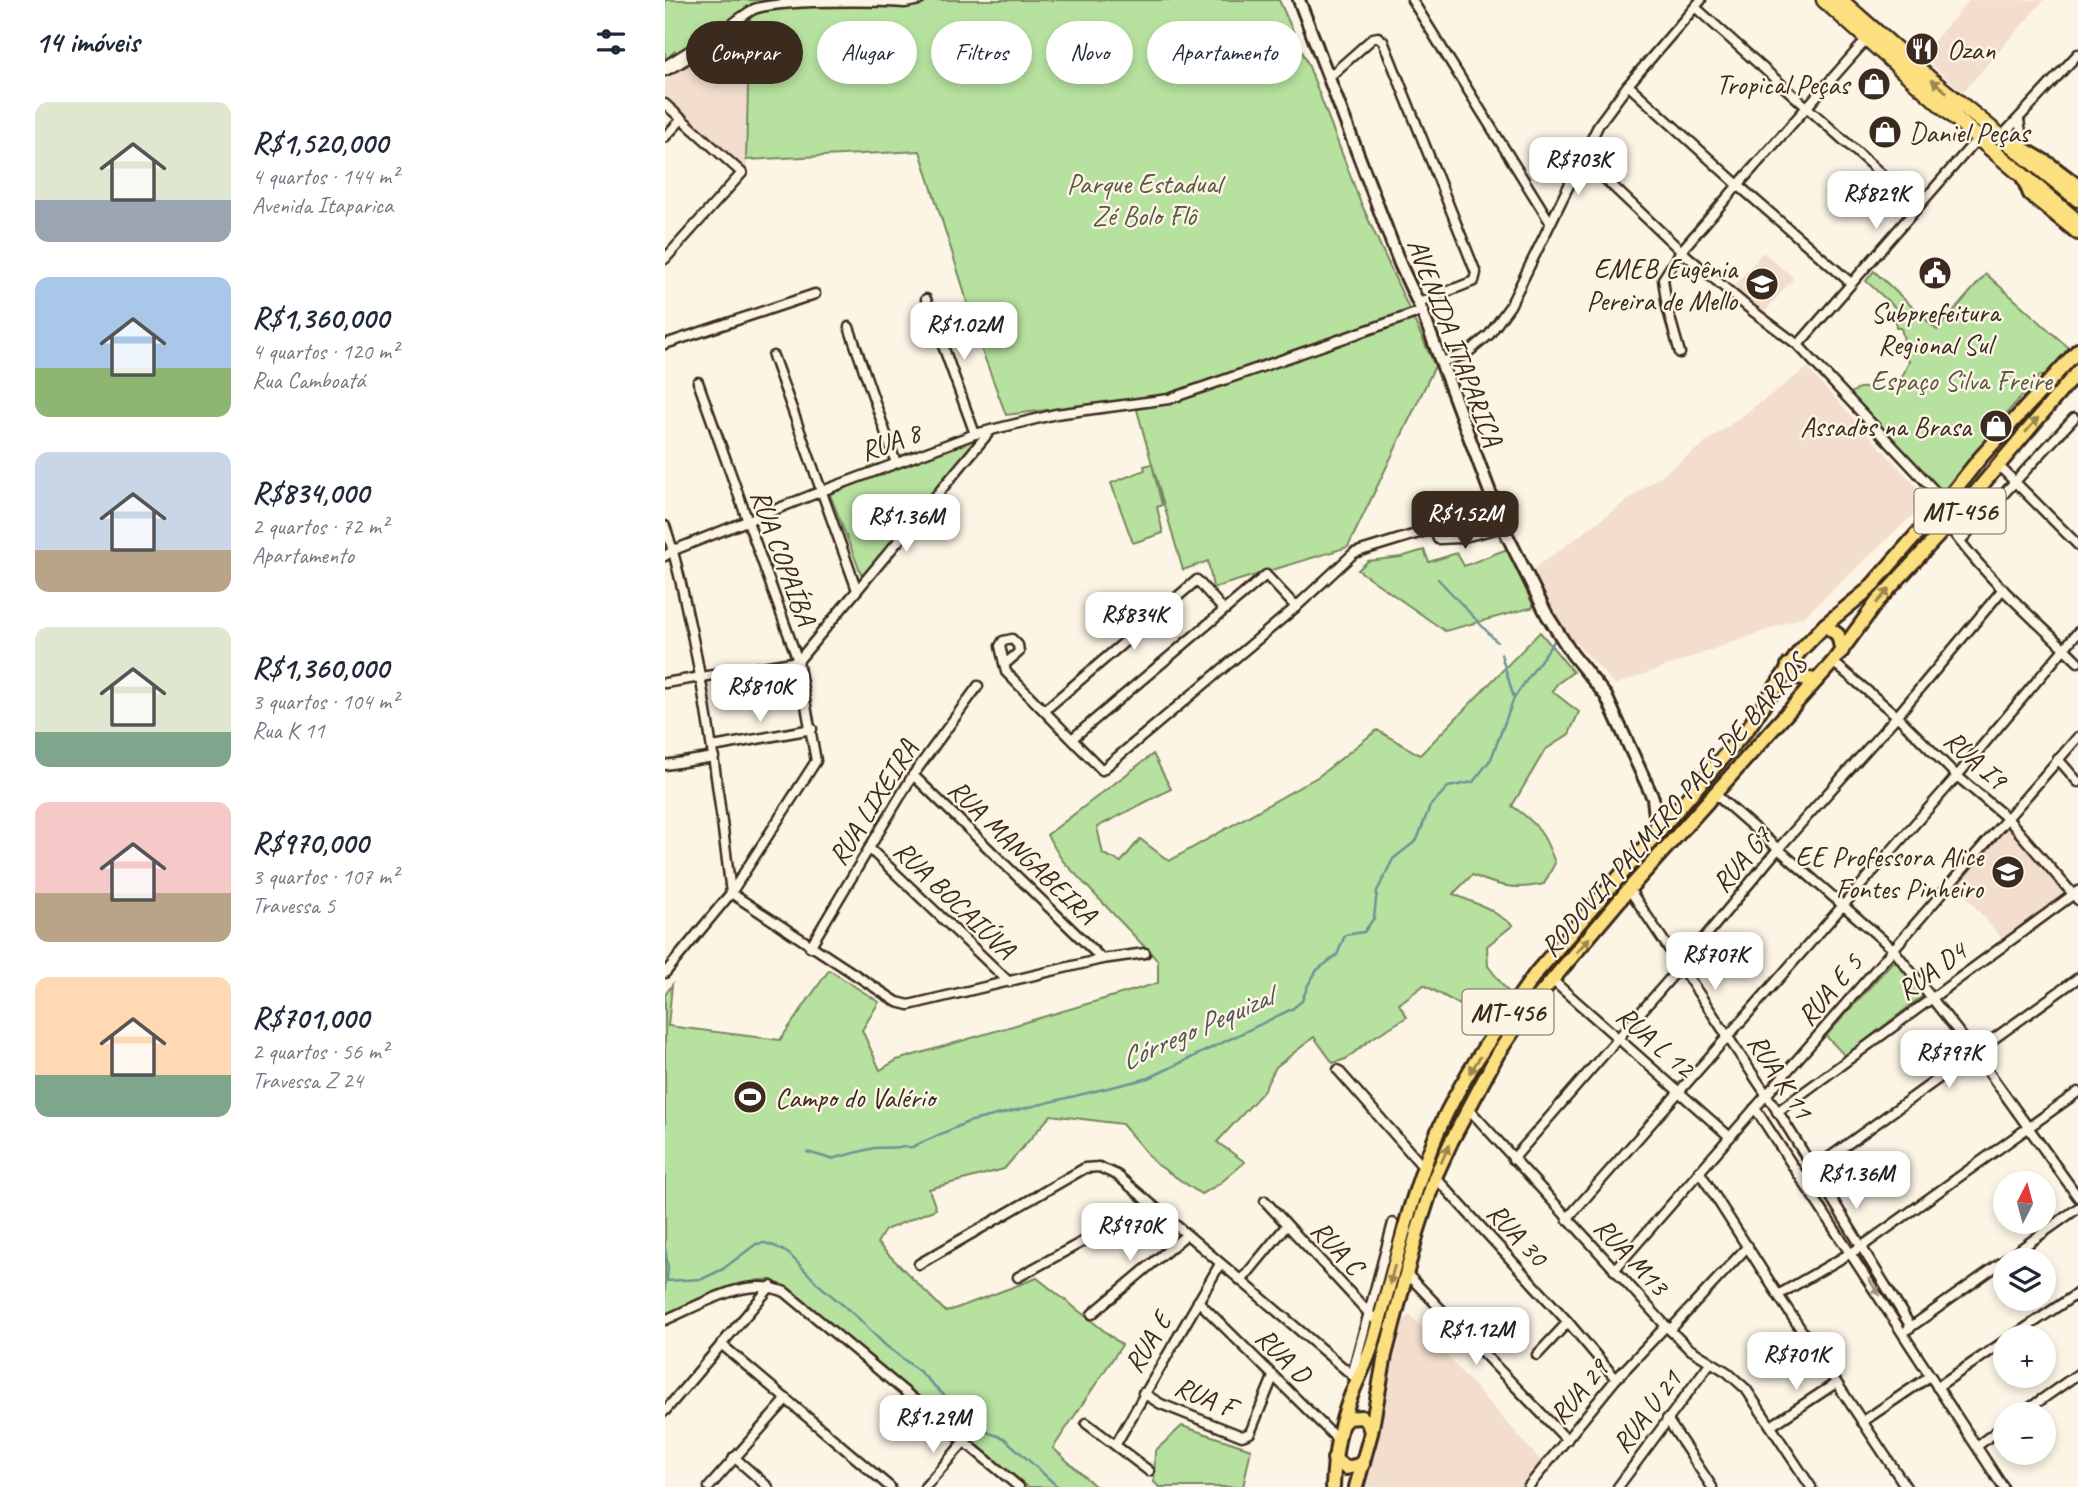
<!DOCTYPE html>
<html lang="pt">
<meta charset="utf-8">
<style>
:root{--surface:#fff;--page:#f6f6f7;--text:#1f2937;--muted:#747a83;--accent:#3b2a1e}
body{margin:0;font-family:Caveat,sans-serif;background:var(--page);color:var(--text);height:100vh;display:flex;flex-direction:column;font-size:26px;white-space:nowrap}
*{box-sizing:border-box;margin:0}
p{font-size:23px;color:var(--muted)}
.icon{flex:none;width:38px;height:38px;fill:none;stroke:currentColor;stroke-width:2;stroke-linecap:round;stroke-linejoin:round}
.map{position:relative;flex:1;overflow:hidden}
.sheet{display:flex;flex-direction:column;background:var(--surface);width:665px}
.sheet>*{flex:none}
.guide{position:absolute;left:21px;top:21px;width:665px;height:63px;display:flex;gap:14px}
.needle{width:46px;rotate:6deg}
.buttons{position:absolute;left:1328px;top:1171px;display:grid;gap:14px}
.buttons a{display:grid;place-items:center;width:63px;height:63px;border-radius:50%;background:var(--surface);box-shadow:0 4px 10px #0003;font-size:35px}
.price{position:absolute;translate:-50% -60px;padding:0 16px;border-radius:14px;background:#fff;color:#222;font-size:23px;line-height:46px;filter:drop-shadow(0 2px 4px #0008)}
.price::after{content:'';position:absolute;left:50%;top:42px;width:21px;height:16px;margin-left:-10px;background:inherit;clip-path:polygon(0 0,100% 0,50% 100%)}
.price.selected{background:var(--accent);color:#fff}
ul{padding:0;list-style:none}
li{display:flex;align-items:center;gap:21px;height:175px;padding:0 35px}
li span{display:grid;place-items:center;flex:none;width:196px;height:140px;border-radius:14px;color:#555}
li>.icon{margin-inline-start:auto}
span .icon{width:84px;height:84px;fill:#fffc;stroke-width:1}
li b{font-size:30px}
h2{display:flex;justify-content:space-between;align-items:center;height:84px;padding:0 35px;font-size:30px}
.tag{padding:0 24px;border-radius:32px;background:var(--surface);box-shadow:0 4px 10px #0003;font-size:24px;line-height:63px}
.tag.selected{background:var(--accent);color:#fff}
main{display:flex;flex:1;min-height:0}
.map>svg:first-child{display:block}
.built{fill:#f3dece}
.green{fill:#b6e19e;stroke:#78865e;stroke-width:2}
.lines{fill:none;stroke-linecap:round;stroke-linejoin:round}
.stream{stroke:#6c9497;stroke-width:2.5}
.minor-casing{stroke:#3b2a1e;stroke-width:13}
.tertiary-casing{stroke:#3b2a1e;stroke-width:16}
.primary-casing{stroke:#3b2a1e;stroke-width:18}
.trunk-casing{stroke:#3b2a1e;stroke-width:19}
.minor{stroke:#fcf5e5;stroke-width:8}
.tertiary{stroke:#fcf5e5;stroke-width:10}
.primary{stroke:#fce080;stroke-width:12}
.trunk{stroke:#fce080;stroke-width:14}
.oneway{fill:#9c854f}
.oneway2{fill:#9c9082}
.labels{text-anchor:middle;stroke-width:5;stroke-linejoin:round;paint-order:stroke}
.shield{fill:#fcf5e5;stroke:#75675a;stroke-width:2}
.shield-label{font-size:26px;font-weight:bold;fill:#3b2a1e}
.poi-label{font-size:28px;fill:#3b2a1e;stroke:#fcf5e5;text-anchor:end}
.park-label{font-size:28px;fill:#5a583e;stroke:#fcf5e5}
.street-label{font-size:28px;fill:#3b2a1e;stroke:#fcf5e5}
.water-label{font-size:30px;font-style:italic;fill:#4f5650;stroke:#fcf5e5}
</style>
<main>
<section class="sheet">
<h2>14 imóveis<svg class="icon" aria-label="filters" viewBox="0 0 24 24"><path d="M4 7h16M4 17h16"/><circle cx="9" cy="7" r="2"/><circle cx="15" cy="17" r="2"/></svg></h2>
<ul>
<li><span style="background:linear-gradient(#dfe7d0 70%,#9aa5b1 0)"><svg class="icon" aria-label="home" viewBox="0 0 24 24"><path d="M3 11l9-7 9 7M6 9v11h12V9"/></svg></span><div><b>R$1,520,000</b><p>4 quartos · 144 m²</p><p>Avenida Itaparica</p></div></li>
<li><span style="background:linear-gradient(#a9c7e8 65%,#8fb573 0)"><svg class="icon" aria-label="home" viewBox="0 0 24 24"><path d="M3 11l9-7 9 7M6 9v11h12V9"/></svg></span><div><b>R$1,360,000</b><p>4 quartos · 120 m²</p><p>Rua Camboatá</p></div></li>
<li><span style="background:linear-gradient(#c9d6e8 70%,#b9a48a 0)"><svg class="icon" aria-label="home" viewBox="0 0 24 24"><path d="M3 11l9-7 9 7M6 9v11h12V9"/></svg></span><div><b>R$834,000</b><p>2 quartos · 72 m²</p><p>Apartamento</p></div></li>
<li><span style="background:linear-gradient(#dfe7d0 75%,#7fa58c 0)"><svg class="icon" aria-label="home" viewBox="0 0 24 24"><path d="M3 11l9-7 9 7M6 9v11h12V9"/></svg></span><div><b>R$1,360,000</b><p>3 quartos · 104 m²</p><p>Rua K 11</p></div></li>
<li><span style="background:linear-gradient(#f6c9c9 65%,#b9a48a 0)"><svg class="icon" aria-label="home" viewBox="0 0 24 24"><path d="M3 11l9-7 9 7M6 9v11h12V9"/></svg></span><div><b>R$970,000</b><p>3 quartos · 107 m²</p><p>Travessa 5</p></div></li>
<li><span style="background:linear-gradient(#ffd9b3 70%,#7fa58c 0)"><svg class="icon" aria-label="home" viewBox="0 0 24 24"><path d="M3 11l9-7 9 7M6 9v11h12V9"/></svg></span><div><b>R$701,000</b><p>2 quartos · 56 m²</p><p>Travessa Z 24</p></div></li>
</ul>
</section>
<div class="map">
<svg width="1413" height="1487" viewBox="0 0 1413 1487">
<rect width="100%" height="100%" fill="#fcf5e5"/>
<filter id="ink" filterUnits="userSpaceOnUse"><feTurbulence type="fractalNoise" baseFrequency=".0143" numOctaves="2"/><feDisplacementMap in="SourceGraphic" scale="14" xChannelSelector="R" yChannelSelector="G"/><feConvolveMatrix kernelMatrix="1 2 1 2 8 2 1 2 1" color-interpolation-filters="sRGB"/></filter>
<g filter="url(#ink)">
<g class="built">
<polygon points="1304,0 1379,0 1298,92 1256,56"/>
<polygon points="85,18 82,171 0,97 0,80"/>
<polygon points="1098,252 1129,278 1097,315 1066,290"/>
<polygon points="1142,368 1264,500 1140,616 950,685 896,627 866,571"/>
<polygon points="1343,825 1402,891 1337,939 1291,884"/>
<polygon points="745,1314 878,1463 858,1487 699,1487 718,1412 724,1369 737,1323"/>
</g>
<g class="green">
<polygon points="0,0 614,0 643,64 695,201 770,366 683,547 548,588 543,561 518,570 487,464 497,505 492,507 498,533 468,543 446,483 480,470 479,466 487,464 469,399 341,415 310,332 297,284 255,151 81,160 85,19 19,65 10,51 0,60"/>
<polygon points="1209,271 1272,330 1321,274 1405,349 1382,375 1375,375 1335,421 1334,429 1281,494 1277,493 1185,394 1194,388 1225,387 1236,379 1244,362 1236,328 1231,328 1231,320 1236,313 1201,281"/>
<polygon points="315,435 199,581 164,492"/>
<polygon points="842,549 869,607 780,631 693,570 703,561 736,557 759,550 764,562 792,553 799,566"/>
<path d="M875,632L908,672L892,684L887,691L914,712L904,734L880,750L847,806C872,823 880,834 890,863L879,884C850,890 835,887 807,875L788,894L822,908L848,925L822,946L823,966L847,997L830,1018L810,1013L759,985L734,1004L742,1017L706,1039L681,1059L668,1063L649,1037L611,1067L597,1093L552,1142L580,1162L553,1185L536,1194L490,1163L457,1124L386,1115L339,1169L264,1189L271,1209L220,1230L212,1243L281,1312L372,1278L457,1345L388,1448L431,1487H363L125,1289L106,1280H93L0,1315V995L7,985L3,1026L115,1040L164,970L214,1002L197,1030L215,1070L232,1060L493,983V961L397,860L382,835L488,754L506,789L432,827L438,854L456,862L475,839L504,861L654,776L712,730L755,755Z"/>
<polygon points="1229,960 1259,995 1180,1056 1161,1036"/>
<polygon points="517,1426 586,1449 578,1487 494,1487 489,1482 490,1451"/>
</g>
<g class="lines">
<g class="stream">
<polyline points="773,579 832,642"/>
<polyline points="836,654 849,698"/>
<polyline points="142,1152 166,1159 209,1148 247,1147 303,1122 484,1078 627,1009 637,1001 643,985 652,970 672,955 680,935 699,932 709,918 712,891 728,859 752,840 765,806 783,787 808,782 826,759 849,698 892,637"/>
<polyline points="0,1248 3,1267 2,1280"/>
<polyline points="0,1281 37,1279 58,1269 91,1244 100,1243 112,1247 124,1254 153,1284 193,1318 220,1345 254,1371 292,1408 324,1433 339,1438 393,1487"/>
</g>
<defs>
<g id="minor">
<polyline points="747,0 885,222"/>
<polyline points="1030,7 1252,206"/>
<polyline points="0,66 40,41"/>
<path d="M0,71C34,56 58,27 89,9C115,0 207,1 240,3L255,0"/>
<polyline points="664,77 708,38 713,37 718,41 811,273 809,281 754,303"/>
<polyline points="963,85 1073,185 1186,283"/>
<polyline points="0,104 77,173 0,259"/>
<polyline points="1354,120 1359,149"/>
<polyline points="1337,136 1413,54"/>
<polyline points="0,137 17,119"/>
<polyline points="917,157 1016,251 1085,309 1133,345 1280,502"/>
<polyline points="261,299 310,434"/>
<polyline points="184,327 231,463"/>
<polyline points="0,344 150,294"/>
<polyline points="1133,345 1313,138"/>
<polyline points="1015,353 1002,307 998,279 1016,251 1073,185 1202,39"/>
<polyline points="108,356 192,590"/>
<polyline points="776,362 801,354 824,335 845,306 934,124 963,85 1036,0"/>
<polyline points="1332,464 1413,545"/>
<polyline points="790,520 795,538 838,527"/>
<path d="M1283,525C1319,577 1369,618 1413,662"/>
<path d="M0,526C12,559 18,594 26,629C44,716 55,804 66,893L232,1002L244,1005L437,959L480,953"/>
<polyline points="768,527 773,539 795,538"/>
<polyline points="1295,541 1409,418"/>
<polyline points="0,556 9,550 157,491 310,434 391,414 504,399 757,311"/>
<polyline points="133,661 326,430"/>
<polyline points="1168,662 1232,716 1292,776 1342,818 1413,900"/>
<polyline points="340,664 354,652 353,645 347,639 338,641 335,646 341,672 437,770 631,607 689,553 832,509"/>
<polyline points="0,683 133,661"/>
<polyline points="380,710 532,580 558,609"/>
<polyline points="408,738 601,575 631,607"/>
<polyline points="48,747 147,729"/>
<polyline points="1393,759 1413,782"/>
<polyline points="0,765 49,757"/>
<polyline points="248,775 437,959"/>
<polyline points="1049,793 1228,949 1310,1053 1413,1197"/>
<polyline points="205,849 344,982"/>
<polyline points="964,889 1117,1118 1246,1327"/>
<polyline points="145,947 248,775 313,686"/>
<polyline points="0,973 66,893 151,761 133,661 33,382"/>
<polyline points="887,980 1065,1137"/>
<polyline points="673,1070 759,1168"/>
<polyline points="803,1108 1001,1326 1023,1348 1062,1372 1081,1389 1146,1487"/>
<polyline points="1090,1108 1338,1487"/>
<polyline points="1112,1112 1413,891"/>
<polyline points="848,1159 1015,967 1113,849 1232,716 1338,589"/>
<polyline points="1034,1171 1113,1295 1241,1487"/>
<polyline points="770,1177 903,1322 951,1379"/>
<polyline points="1137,1177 1413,978"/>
<polyline points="600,1201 714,1324"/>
<polyline points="902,1219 1292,776 1413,632"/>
<polyline points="254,1264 420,1168 434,1167 452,1175 694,1381"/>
<polyline points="949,1270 1413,737"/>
<polyline points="742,1274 902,1440"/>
<polyline points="353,1277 485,1205"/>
<polyline points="576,1281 622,1225"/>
<polyline points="1113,1295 1196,1247 1413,1092"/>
<polyline points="533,1301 673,1440"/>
<polyline points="427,1314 521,1235"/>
<path d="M0,1320C36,1305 81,1275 120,1292L354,1487"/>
<polyline points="1243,1329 1413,1208"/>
<polyline points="1005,1330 1083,1246"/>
<polyline points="1347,1337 1413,1293"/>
<polyline points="56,1344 225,1487"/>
<polyline points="872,1355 903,1322"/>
<polyline points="687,1375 728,1223"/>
<polyline points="1272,1387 1340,1341"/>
<polyline points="478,1393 496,1404 577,1436 585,1433 608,1377"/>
<polyline points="0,1411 106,1286"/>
<polyline points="1356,1414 1413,1374"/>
<polyline points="1002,1419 1047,1487"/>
<polyline points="1197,1422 1265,1376"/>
<polyline points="421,1423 484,1471"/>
<polyline points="1106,1426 1171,1383"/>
<polyline points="451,1444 555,1264"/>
<polyline points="1312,1446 1340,1425"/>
<polyline points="69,1457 103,1487"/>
<polyline points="44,1487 122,1399"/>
<polyline points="260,1487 299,1442"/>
<polyline points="863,1487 951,1379 1001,1326"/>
<polyline points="953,1487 1045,1363"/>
</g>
<polyline id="tertiary" points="634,0 735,264 757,311 838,527 882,615 907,654 941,696 988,798 992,834"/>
<g id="primary">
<polyline points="1355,147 1384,164 1413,186"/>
<polyline points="1357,175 1365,194 1413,233"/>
<polyline points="1160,625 1173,635 1177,651"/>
<polyline points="1123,665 1132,677 1150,680"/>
<polyline points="677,1424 683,1418 696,1417 703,1422 706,1432"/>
<polyline points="669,1459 681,1468 698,1464"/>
<path d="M668,1487C669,1458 673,1431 683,1404C690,1383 701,1365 707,1345C729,1273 743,1200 773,1131C798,1075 835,1023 871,973L1084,727L1134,652L1160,625L1203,590L1280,502L1315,458L1413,350"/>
<polyline points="691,1487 706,1433 720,1355 752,1233 770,1177 786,1142 832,1055 862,1010 964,889 1168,662 1212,602 1283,525 1413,371"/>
</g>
<g id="trunk">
<polyline points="1159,0 1313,138 1413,222"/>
<polyline points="1175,0 1266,80 1413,199"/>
</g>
</defs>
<use href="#minor" class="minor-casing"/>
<use href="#tertiary" class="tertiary-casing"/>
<use href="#primary" class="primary-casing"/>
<use href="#trunk" class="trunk-casing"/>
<use href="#minor" class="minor"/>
<use href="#tertiary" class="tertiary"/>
<use href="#primary" class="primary"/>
<use href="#trunk" class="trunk"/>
</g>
<defs><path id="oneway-solid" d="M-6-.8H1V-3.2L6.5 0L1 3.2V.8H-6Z" transform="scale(1.75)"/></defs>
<g class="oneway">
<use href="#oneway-solid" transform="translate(1274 86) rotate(-141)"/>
<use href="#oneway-solid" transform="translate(1367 425) rotate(-49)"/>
<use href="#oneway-solid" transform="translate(1218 596) rotate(-48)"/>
<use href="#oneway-solid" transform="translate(918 945) rotate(-48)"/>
<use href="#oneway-solid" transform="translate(810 1065) rotate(121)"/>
<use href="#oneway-solid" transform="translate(780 1154) rotate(-66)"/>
<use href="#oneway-solid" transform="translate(727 1275) rotate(105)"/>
</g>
<use class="oneway2" href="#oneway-solid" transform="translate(1209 1287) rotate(58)"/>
</g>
<defs>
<symbol id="restaurant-disc" viewBox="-11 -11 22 22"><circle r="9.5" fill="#3b2a1e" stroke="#fcf5e5"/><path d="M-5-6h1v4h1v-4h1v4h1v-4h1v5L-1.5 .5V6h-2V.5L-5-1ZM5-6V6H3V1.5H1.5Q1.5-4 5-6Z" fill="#fff"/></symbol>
<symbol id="shop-disc" viewBox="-11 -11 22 22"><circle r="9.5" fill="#3b2a1e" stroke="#fcf5e5"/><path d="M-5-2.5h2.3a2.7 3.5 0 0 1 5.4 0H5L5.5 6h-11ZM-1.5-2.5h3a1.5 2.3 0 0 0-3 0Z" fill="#fff"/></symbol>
<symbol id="civic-disc" viewBox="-11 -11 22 22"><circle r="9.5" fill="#3b2a1e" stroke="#fcf5e5"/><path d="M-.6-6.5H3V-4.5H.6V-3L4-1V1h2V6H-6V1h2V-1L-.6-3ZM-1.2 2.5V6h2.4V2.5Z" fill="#fff"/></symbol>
<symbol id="school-disc" viewBox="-11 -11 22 22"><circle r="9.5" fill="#3b2a1e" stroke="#fcf5e5"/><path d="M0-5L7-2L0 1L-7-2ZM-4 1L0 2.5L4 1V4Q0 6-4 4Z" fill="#fff"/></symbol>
<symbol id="stadium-disc" viewBox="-11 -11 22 22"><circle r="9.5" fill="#3b2a1e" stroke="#fcf5e5"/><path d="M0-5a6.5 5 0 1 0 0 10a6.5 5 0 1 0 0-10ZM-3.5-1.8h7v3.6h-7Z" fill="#fff"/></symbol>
</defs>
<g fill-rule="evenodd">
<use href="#restaurant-disc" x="1238" y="30" width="38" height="38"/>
<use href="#shop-disc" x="1190" y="65" width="38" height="38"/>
<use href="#shop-disc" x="1201" y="113" width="38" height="38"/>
<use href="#civic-disc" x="1251" y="254" width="38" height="38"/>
<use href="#school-disc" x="1078" y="265" width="38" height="38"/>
<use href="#shop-disc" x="1312" y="407" width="38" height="38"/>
<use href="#school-disc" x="1324" y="853" width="38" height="38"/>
<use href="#stadium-disc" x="66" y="1078" width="38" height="38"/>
</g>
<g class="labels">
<g class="shield">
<rect x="1249.5" y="488.5" width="91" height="45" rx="5"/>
<rect x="797.5" y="989.5" width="91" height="45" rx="5"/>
</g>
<g class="shield-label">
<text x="1295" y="520">MT-456</text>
<text x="843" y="1021">MT-456</text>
</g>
<g class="poi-label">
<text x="1282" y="59" text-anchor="start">Ozan</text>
<text x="1184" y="94">Tropical Peças</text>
<text x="1244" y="142" text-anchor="start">Daniel Peças</text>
<text x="1072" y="278">EMEB Eugênia<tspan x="1072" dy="32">Pereira de Mello</tspan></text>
<text x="1270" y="322" text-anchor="middle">Subprefeitura<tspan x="1270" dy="32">Regional Sul</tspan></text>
<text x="1306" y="436">Assados na Brasa</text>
<text x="1318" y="866">EE Professora Alice<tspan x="1318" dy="32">Fontes Pinheiro</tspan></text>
<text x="110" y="1107" text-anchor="start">Campo do Valério</text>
</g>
<g class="park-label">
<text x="479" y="193">Parque Estadual<tspan x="479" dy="32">Zé Bolo Flô</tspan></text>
<text x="1296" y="390">Espaço Silva Freire</text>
</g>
<g class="street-label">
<text transform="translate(791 342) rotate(69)" y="10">AVENIDA ITAPARICA</text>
<text transform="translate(225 441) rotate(-20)" y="10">RUA 8</text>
<text transform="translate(119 557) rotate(70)" y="10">RUA COPAÍBA</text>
<text transform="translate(1311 759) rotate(42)" y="10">RUA I9</text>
<text transform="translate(207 802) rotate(-58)" y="10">RUA LIXEIRA</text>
<text transform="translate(1008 805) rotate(-49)" y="10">RODOVIA PALMIRO PAES DE BARROS</text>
<text transform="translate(358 851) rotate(44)" y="10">RUA MANGABEIRA</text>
<text transform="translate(1076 859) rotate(-50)" y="10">RUA G7</text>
<text transform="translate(290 899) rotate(44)" y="10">RUA BOCAIÚVA</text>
<text transform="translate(1266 970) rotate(-36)" y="10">RUA D4</text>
<text transform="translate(1164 989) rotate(-50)" y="10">RUA E 5</text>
<text transform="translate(991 1041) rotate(41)" y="10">RUA L 12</text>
<text transform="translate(1116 1076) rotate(57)" y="10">RUA K 11</text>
<text transform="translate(853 1234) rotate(47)" y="10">RUA 30</text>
<text transform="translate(673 1247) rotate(47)" y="10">RUA C</text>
<text transform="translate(967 1256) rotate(47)" y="10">RUA M13</text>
<text transform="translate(482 1342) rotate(-59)" y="10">RUA E</text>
<text transform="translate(619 1355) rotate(45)" y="10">RUA D</text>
<text transform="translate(913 1391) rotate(-50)" y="10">RUA 29</text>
<text transform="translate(540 1396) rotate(23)" y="10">RUA F</text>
<text transform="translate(981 1411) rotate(-53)" y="10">RUA U 21</text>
</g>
<g class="water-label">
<text transform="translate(531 1028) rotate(-24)" y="10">Córrego Pequizal</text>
</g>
</g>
</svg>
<div class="buttons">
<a><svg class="needle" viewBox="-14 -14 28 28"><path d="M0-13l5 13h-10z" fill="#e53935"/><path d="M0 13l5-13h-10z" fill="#747a83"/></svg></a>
<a><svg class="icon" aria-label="layers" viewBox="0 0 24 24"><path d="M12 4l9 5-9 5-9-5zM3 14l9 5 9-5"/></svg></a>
<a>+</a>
<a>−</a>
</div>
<b class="price" style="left:913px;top:197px">R$703K</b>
<b class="price" style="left:1211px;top:231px">R$829K</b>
<b class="price" style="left:299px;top:362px">R$1.02M</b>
<b class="price selected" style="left:800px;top:551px">R$1.52M</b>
<b class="price" style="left:241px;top:554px">R$1.36M</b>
<b class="price" style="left:469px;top:652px">R$834K</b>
<b class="price" style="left:95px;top:724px">R$810K</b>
<b class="price" style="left:1050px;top:992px">R$707K</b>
<b class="price" style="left:1284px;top:1090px">R$797K</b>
<b class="price" style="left:1191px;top:1211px">R$1.36M</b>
<b class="price" style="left:465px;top:1263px">R$970K</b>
<b class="price" style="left:811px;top:1367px">R$1.12M</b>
<b class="price" style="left:1131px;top:1392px">R$701K</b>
<b class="price" style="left:268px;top:1455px">R$1.29M</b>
<div class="guide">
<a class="tag selected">Comprar</a>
<a class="tag">Alugar</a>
<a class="tag">Filtros</a>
<a class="tag">Novo</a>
<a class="tag">Apartamento</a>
</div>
</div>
</main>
